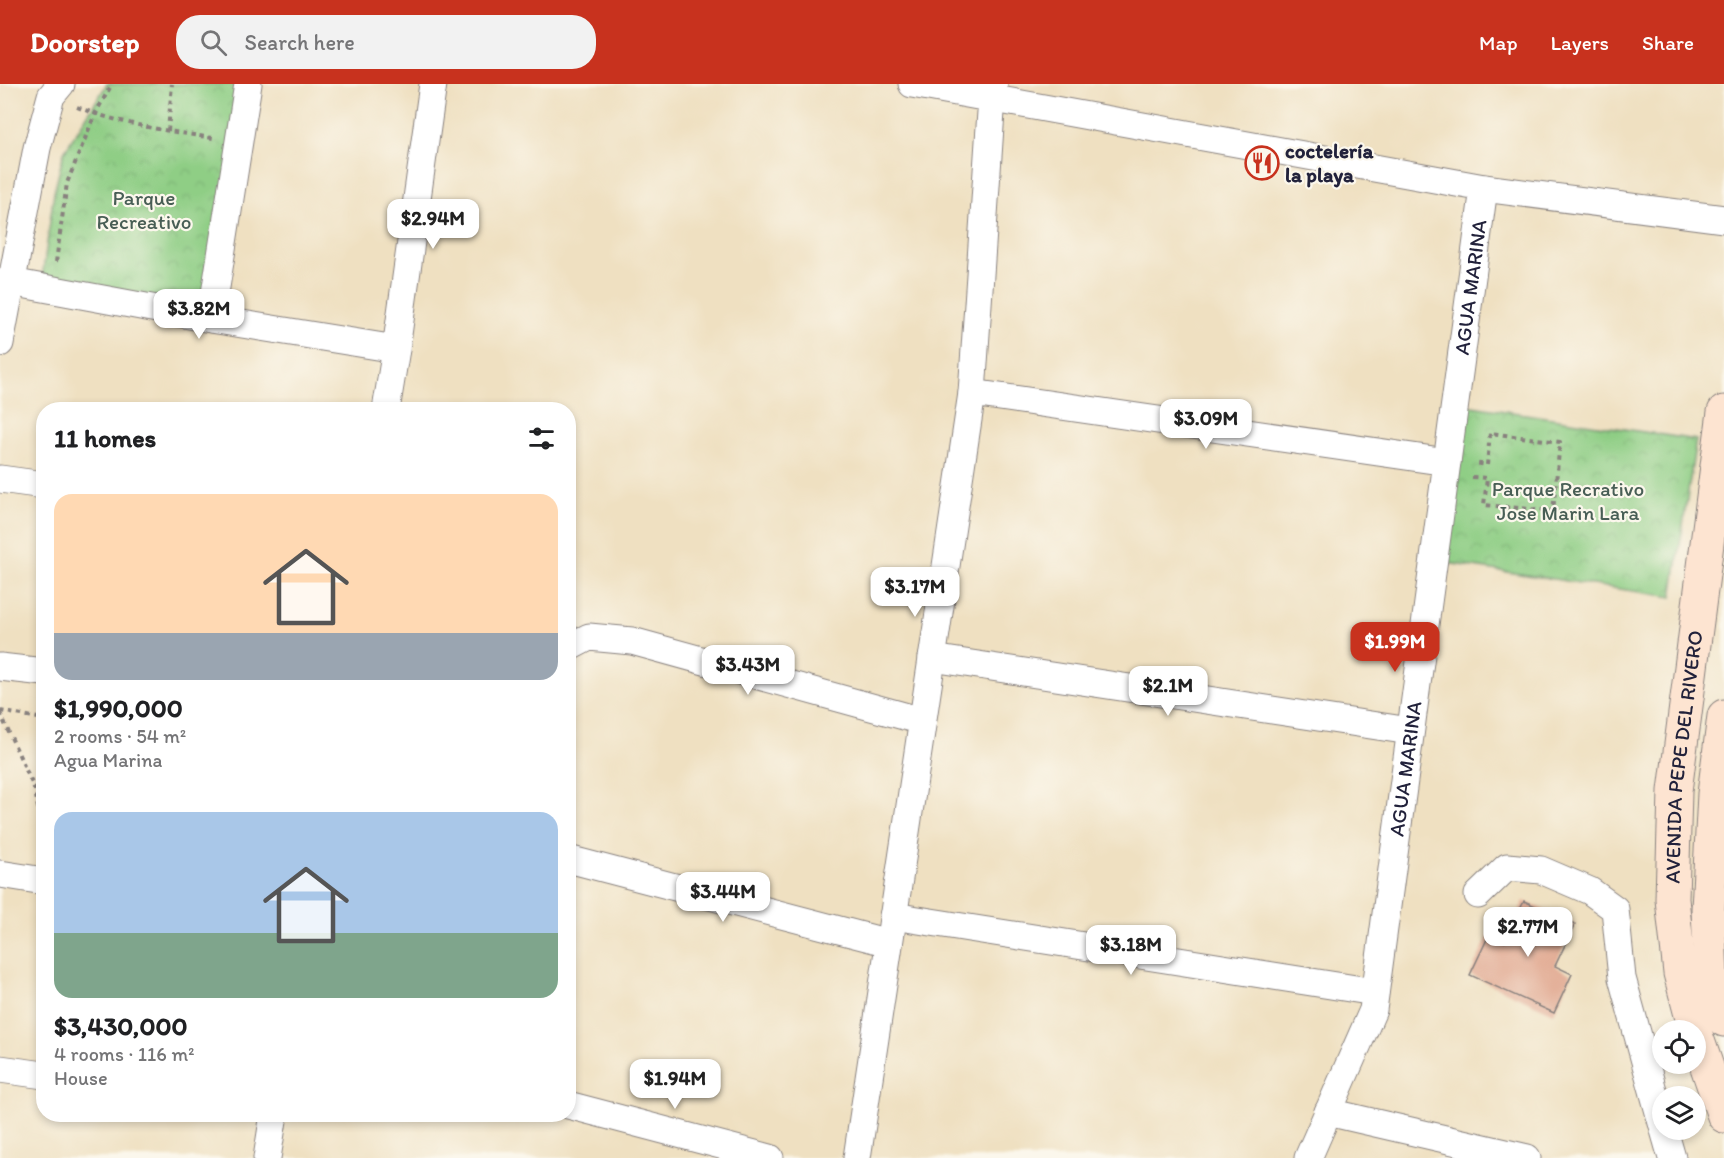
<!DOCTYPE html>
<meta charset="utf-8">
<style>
:root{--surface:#fff;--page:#f2f2f2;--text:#202124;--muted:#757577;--accent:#c8321e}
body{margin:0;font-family:Itim,sans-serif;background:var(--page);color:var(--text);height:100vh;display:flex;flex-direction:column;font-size:22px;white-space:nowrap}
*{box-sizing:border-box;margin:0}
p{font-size:20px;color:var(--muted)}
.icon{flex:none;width:33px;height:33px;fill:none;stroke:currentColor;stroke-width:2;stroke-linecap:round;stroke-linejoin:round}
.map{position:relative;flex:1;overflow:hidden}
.side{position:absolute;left:36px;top:318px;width:540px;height:720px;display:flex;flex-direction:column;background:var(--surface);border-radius:24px;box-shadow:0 3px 9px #0003}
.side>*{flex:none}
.controls{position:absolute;left:1652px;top:936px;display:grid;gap:12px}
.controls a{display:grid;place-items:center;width:54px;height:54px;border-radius:50%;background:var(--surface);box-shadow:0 3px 9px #0003;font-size:30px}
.price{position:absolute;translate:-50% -51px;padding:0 14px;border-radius:12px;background:#fff;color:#222;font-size:20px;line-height:39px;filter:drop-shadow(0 2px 3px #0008)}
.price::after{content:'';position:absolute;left:50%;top:36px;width:18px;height:14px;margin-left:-9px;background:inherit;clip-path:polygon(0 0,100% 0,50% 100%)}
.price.current{background:var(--accent);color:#fff}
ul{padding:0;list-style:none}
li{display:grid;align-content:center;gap:12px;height:318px;padding:0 18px}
li span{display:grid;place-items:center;height:186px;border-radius:18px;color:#555}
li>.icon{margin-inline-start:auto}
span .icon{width:108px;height:108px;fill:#fffc;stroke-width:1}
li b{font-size:26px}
h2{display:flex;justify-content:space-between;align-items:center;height:72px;padding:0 18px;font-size:26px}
header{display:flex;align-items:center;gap:36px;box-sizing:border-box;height:84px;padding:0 30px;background:var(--accent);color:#fff}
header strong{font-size:28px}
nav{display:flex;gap:33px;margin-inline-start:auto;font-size:21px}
.search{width:420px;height:54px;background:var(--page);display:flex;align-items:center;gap:15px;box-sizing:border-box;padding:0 21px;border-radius:24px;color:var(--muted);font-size:22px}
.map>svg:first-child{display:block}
.park{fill:url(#park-crowns);stroke:#587860;stroke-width:1.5}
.building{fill:#e1a890}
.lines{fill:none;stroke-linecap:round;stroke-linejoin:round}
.minor-casing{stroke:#88817e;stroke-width:29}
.secondary-casing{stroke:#88817e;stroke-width:35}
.path{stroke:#88817e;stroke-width:4;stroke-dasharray:4.5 4.5;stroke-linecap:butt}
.minor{stroke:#fff;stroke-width:27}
.secondary{stroke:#fde4d1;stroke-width:33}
.labels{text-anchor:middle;stroke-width:4.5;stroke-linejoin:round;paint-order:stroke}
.poi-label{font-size:21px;font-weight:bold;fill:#22223b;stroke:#fbf7ec;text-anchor:start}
.park-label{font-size:21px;fill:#485e55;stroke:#fbf7ec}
.street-label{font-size:21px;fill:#22223b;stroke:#fbf7ec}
</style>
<header>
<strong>Doorstep</strong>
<div class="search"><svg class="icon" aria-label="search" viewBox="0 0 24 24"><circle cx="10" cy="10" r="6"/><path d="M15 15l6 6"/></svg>Search here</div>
<nav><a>Map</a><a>Layers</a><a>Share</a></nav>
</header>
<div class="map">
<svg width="1724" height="1074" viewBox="0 0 1724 1074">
<defs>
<pattern id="park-crowns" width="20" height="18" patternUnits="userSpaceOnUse" patternTransform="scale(1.5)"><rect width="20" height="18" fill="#8fce85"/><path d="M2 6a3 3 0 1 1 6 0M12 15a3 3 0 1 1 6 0" fill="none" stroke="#7bb174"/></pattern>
</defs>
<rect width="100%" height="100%" fill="#fbf7ec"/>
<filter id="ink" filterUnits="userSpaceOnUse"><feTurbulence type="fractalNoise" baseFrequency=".0167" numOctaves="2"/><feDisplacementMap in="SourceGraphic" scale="12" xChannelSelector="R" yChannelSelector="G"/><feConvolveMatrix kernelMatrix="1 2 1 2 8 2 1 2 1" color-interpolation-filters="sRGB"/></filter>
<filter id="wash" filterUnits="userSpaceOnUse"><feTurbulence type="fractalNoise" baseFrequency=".008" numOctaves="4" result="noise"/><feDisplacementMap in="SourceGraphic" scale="24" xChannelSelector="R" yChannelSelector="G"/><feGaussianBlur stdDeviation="1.35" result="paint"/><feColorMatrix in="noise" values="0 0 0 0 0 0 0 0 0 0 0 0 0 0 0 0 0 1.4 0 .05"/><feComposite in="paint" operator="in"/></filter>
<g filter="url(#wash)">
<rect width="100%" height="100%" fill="#efe0c1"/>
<g class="park">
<polygon points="107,0 254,0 221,227 39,198 43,188 54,109 64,68"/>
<polygon points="1465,321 1696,356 1672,513 1441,478"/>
</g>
<g id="blocks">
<polygon class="building" points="1524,817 1575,840 1555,882 1572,890 1554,929 1470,891 1489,851 1505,858"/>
</g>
</g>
<g filter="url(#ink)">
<use href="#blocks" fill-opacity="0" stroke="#88817e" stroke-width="1.5"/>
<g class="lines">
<defs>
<g id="minor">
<polyline points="912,0 1484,104 1724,135"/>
<polyline points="0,198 11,198 211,235 396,265"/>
<polyline points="211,235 248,0"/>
<polyline points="0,259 37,64 51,12 61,0"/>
<polyline points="972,309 1447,378"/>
<polyline points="386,326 396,265 433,0"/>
<polyline points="0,395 44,401"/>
<polyline points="568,564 589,553 632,557 922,637"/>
<polyline points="932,574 1410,647"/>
<polyline points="0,583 44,588"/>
<polyline points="568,775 889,859"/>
<polyline points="0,790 44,797"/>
<polyline points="1478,811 1507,783 1541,786 1590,807 1615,825 1622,894 1662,1039"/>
<polyline points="893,832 1375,908"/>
<polyline points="0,985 44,991"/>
<polyline points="568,1021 770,1074"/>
<polyline points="1328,1028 1527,1074"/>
<polyline points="1664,1046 1672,1074"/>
<polyline points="267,1074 274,1030"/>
<polyline points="857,1074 972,309 992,13 994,0"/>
<path id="s1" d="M1308,1074L1373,926L1484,104"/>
</g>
<g id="secondary">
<polyline points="1724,632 1714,710 1708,825 1711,893 1724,936"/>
<path id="s2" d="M1695,946L1680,889L1672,815L1675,707L1724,328"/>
<polyline points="1695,948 1724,1032"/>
</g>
</defs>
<use href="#minor" class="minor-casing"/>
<use href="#secondary" class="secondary-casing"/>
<g class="path">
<path d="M77,23C120,40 167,47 213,54"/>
<polyline points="168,47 172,0"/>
<polyline points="56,178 67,99 95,30 112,0"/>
<polyline points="1472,393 1487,394 1484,421 1553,427 1560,358 1490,349 1487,381 1474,379"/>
<polyline points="0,627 44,635"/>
<polyline points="0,629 35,706 44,759"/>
</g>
<use href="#minor" class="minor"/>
<use href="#secondary" class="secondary"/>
</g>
</g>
<defs>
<symbol id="restaurant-ring" viewBox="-11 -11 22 22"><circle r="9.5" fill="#fbf7ec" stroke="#c8321e" stroke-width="1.5"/><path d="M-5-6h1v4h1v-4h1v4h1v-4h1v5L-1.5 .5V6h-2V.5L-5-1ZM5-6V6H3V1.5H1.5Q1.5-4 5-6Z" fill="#c8321e"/></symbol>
</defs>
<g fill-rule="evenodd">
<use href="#restaurant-ring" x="1243" y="60" width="38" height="38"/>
</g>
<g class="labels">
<g class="poi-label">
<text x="1285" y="74">coctelería<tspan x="1285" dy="24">la playa</tspan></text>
</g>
<g class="park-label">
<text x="144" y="121">Parque<tspan x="144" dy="24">Recreativo</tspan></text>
<text x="1568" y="412">Parque Recrativo<tspan x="1568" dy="24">Jose Marin Lara</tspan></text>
</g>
<g class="street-label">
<text dy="7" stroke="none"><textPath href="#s1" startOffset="891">AGUA MARINA</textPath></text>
<text dy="7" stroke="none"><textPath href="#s2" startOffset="276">AVENIDA PEPE DEL RIVERO</textPath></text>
<text dy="7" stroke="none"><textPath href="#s1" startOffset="405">AGUA MARINA</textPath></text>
</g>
</g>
</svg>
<div class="controls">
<a><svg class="icon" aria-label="locate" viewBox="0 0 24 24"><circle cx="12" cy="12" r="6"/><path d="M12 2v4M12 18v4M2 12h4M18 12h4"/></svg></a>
<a><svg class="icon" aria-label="layers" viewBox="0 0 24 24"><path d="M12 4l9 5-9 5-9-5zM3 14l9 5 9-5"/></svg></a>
</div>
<b class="price" style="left:433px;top:166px">$2.94M</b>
<b class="price" style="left:199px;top:256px">$3.82M</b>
<b class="price" style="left:1206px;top:366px">$3.09M</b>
<b class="price" style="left:915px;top:534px">$3.17M</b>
<b class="price current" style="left:1395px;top:589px">$1.99M</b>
<b class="price" style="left:748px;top:612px">$3.43M</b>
<b class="price" style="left:1168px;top:633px">$2.1M</b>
<b class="price" style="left:723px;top:839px">$3.44M</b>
<b class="price" style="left:1528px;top:874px">$2.77M</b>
<b class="price" style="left:1131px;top:892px">$3.18M</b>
<b class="price" style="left:675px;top:1026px">$1.94M</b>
<section class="side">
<h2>11 homes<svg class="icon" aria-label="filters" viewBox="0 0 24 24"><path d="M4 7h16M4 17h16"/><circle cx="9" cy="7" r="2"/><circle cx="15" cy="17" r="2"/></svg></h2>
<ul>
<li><span style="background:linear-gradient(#ffd9b3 75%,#9aa5b1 0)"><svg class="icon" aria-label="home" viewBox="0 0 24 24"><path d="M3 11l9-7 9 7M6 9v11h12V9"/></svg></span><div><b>$1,990,000</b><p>2 rooms · 54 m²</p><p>Agua Marina</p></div></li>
<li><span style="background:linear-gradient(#a9c7e8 65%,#7fa58c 0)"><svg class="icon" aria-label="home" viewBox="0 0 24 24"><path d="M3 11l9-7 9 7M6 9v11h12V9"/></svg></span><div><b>$3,430,000</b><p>4 rooms · 116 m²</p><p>House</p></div></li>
</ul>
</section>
</div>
